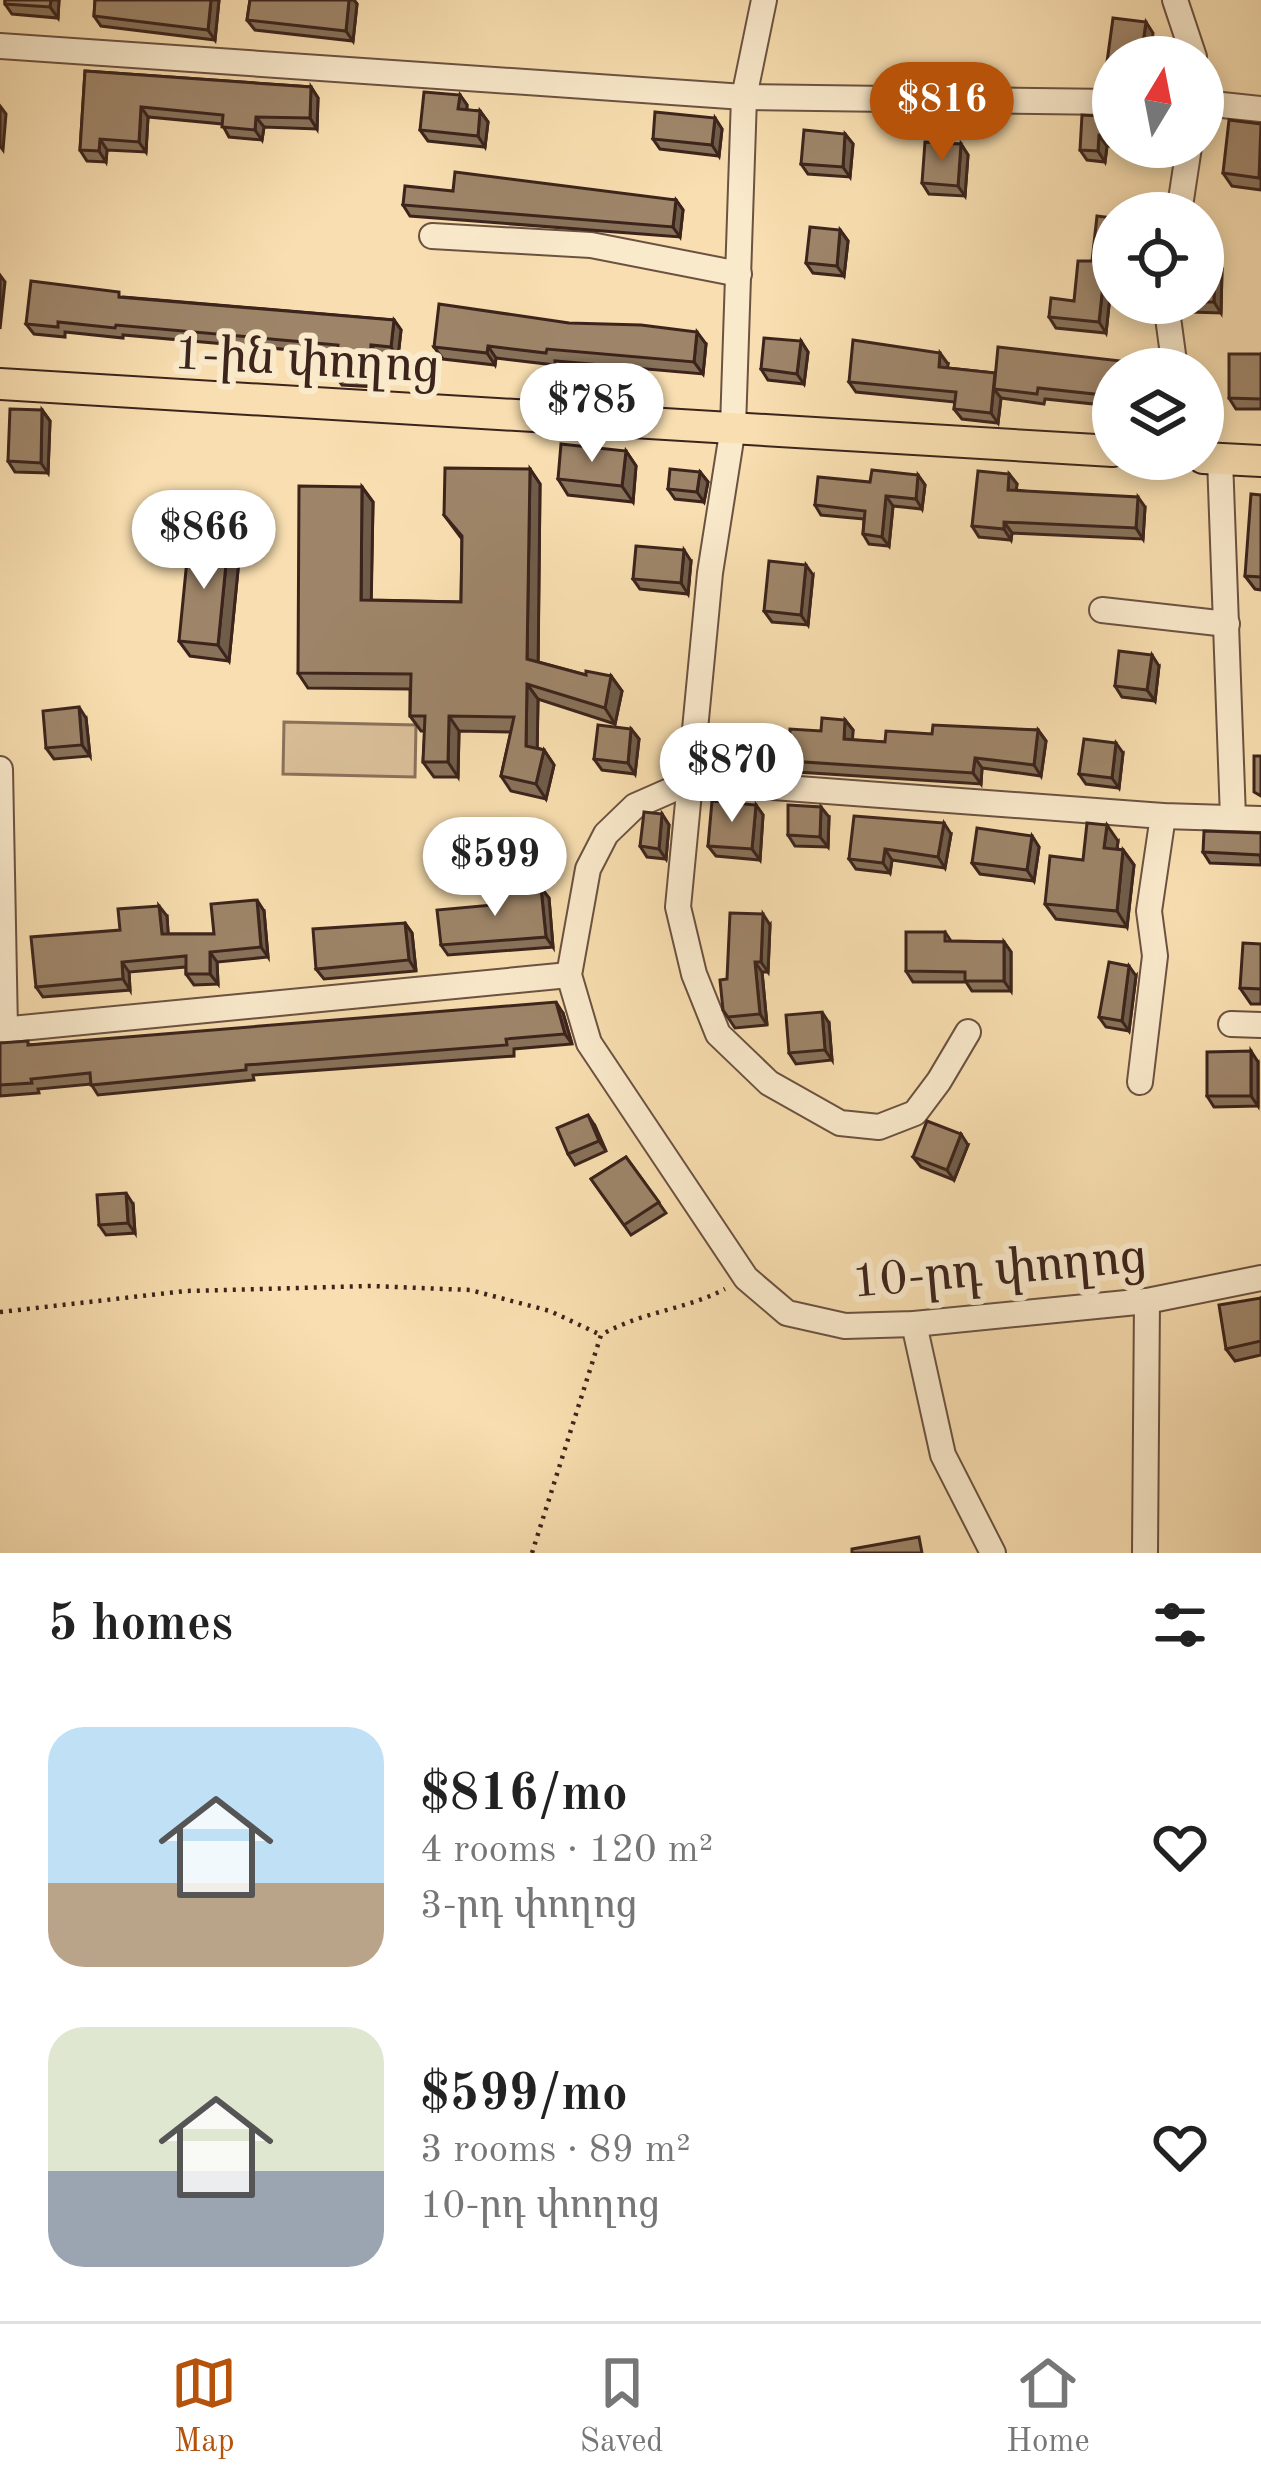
<!DOCTYPE html>
<meta charset="utf-8">
<style>
:root{--surface:#fff;--page:#f2f2f2;--text:#222;--muted:#767676;--line:#e0e0e0;--accent:#b45309}
body{margin:0;font-family:"Old Standard TT","Noto Serif Armenian",serif;background:var(--page);color:var(--text);height:100vh;display:flex;flex-direction:column;font-size:45px;white-space:nowrap}
*{box-sizing:border-box;margin:0}
p{font-size:39px;color:var(--muted)}
.icon{flex:none;width:66px;height:66px;fill:none;stroke:currentColor;stroke-width:2;stroke-linecap:round;stroke-linejoin:round}
.map{position:relative;height:1553px;overflow:hidden}
.side{display:flex;flex-direction:column;background:var(--surface);flex:1}
.side>*{flex:none}
.needle{width:78px;rotate:10deg}
.controls{position:absolute;left:1092px;top:36px;display:grid;gap:24px}
.controls a{display:grid;place-items:center;width:132px;height:132px;border-radius:50%;background:var(--surface);box-shadow:0 6px 18px #0003;font-size:60px}
.price{position:absolute;translate:-50% -102px;padding:0 27px;border-radius:42px;background:#fff;color:#222;font-size:39px;line-height:78px;filter:drop-shadow(0 3px 6px #0008)}
.price::after{content:'';position:absolute;left:50%;top:72px;width:36px;height:27px;margin-left:-18px;background:inherit;clip-path:polygon(0 0,100% 0,50% 100%)}
.price.selected{background:var(--accent);color:#fff}
ul{padding:0;list-style:none}
li{display:flex;align-items:center;gap:36px;height:300px;padding:0 48px}
li span{display:grid;place-items:center;flex:none;width:336px;height:240px;border-radius:36px;color:#555}
li>.icon{margin-inline-start:auto}
span .icon{width:144px;height:144px;fill:#fffc;stroke-width:1}
li b{font-size:51px}
h2{display:flex;justify-content:space-between;align-items:center;height:144px;padding:0 48px;font-size:51px}
.tabs{display:flex;justify-content:space-around;align-items:center;height:168px;border-top:3px solid var(--line);background:var(--surface);font-size:33px;color:var(--muted)}
.tabs a{display:grid;justify-items:center;gap:6px}
.tabs .selected{color:var(--accent)}
.map>svg:first-child{display:block}
.green{fill:#d8be97;stroke:#8a715a;stroke-width:3}
.lines{fill:none;stroke-linecap:round;stroke-linejoin:round}
.minor-casing{stroke:#6b5241;stroke-width:28}
.major-casing{stroke:#3c241c;stroke-width:34}
.path{stroke:#3c241c;stroke-width:4.5;stroke-dasharray:3 6;stroke-linecap:butt}
.minor{stroke:#faeacc;stroke-width:24}
.major{stroke:#f8deb0;stroke-width:30}
.wall{fill:#88725a;stroke:#3c241c;stroke-width:3}
.shaded-wall{fill:#6f5d4a;stroke:#3c241c;stroke-width:3}
.building{fill:#9e8569;stroke:#3c241c;stroke-width:3}
.labels{text-anchor:middle;stroke-width:12;stroke-linejoin:round;paint-order:stroke}
.street-label{font-size:48px;fill:#3c241c;stroke:#faeacc}
</style>
<div class="map">
<svg width="1261" height="1553" viewBox="0 0 1261 1553">
<rect width="100%" height="100%" fill="#f8deb0"/>
<filter id="stains"><feTurbulence type="fractalNoise" baseFrequency=".00167" numOctaves="4"/><feColorMatrix values="0 0 0 0 .2 0 0 0 0 .09 0 0 0 0 .02 0 0 0 .5 -.17"/></filter>
<radialGradient id="worn" r=".72"><stop offset=".6" stop-color="#630" stop-opacity="0"/><stop offset="1" stop-color="#630" stop-opacity=".3"/></radialGradient>
<polygon class="green" points="284,722 416,725 415,777 283,774"/>
<g class="lines">
<defs>
<g id="minor">
<polyline points="764,0 744,97 733,427 710,573 678,907 694,974 718,1034 769,1083 840,1123 879,1127 915,1113 939,1081 968,1032"/>
<polyline points="1175,0 1194,57"/>
<polyline points="0,46 744,97 1113,102"/>
<polyline points="1203,103 1261,109"/>
<polyline points="1179,213 1189,147"/>
<polyline points="432,236 591,245 739,274"/>
<polyline points="1166,303 1175,369"/>
<polyline points="1220,459 1233,818"/>
<polyline points="1102,610 1227,624"/>
<polyline points="0,769 5,1030"/>
<polyline points="1261,819 1163,816 692,781 635,806 606,834 588,869 569,975 589,1043 746,1278 787,1313 845,1326 914,1324 1147,1301 1261,1278"/>
<polyline points="1231,1024 1261,1025"/>
<polyline points="0,1030 569,975"/>
<polyline points="1140,1082 1155,956 1149,911 1163,816"/>
<polyline points="914,1324 943,1455 993,1553"/>
<polyline points="1145,1553 1147,1301"/>
</g>
<g id="major">
<polyline points="0,384 1113,451"/>
<polyline points="1203,458 1261,461"/>
</g>
</defs>
<use href="#minor" class="minor-casing"/>
<use href="#major" class="major-casing"/>
<g class="path">
<polyline points="0,1312 186,1291 372,1286 470,1290 550,1311 601,1335"/>
<path d="M532,1553L601,1335C643,1311 685,1310 725,1289"/>
</g>
<use href="#minor" class="minor"/>
<use href="#major" class="major"/>
</g>
<g class="wall">
<polygon points="5,0 59,0 58,18 12,14 5,4"/>
<polygon points="95,0 219,0 215,40 101,26 94,16"/>
<polygon points="250,0 354,0 357,4 353,41 255,30 247,20"/>
<polygon points="85,71 311,87 318,98 317,129 264,127 262,140 229,137 222,124 148,117 146,152 107,150 106,162 87,161 80,150"/>
<polygon points="460,95 467,105 467,110 480,111 488,122 485,147 428,141 420,130"/>
<polygon points="1113,106 1113,146 1107,146 1105,162 1087,160 1080,150 1098,116"/>
<polygon points="715,118 722,129 719,156 660,149 653,139"/>
<polygon points="1261,124 1261,190 1232,186 1223,173"/>
<polygon points="845,134 853,144 850,177 808,174 801,164"/>
<polygon points="961,144 968,155 965,196 929,194 922,183"/>
<polygon points="1121,147 1162,147 1162,150"/>
<polygon points="453,191 676,200 683,210 680,237 410,216 403,205"/>
<polygon points="1113,218 1113,296 1110,296 1106,333 1056,328 1049,317 1074,301"/>
<polygon points="840,230 848,241 844,276 813,273 806,263"/>
<polygon points="1222,268 1221,313 1189,312 1182,303 1203,303"/>
<polygon points="123,297 394,320 401,330 398,357 378,355 375,387 342,385 335,375 337,354 123,335 123,338 65,332 65,337 34,334 26,324"/>
<polygon points="801,341 808,352 804,384 768,380 761,369"/>
<polygon points="706,344 703,374 555,361 555,365 496,358 495,365 443,359 434,347"/>
<polygon points="1261,354 1261,409 1236,409 1229,398"/>
<polygon points="948,364 947,368 995,373 1113,369 1113,406 1045,399 1044,404 1001,398 998,423 962,419 954,409 955,402 856,392 849,382"/>
<polygon points="42,410 50,421 48,473 15,472 8,461"/>
<polygon points="626,451 636,466 633,502 568,495 558,479"/>
<polygon points="530,469 540,484 538,662 586,675 611,676 622,691 615,724 538,699 537,748 544,750 554,765 546,799 511,791 501,776 511,732 459,731 458,777 434,777 423,762 425,731 421,731 410,716 410,689 308,688 298,673 362,487 373,502 371,600 461,602 462,539 444,515"/>
<polygon points="700,472 708,482 704,502 675,499 668,489"/>
<polygon points="1009,474 1017,484 1016,490 1145,507 1143,539 1012,533 1011,540 979,537 972,526"/>
<polygon points="918,475 925,485 922,509 893,506 889,546 869,544 863,534 864,519 821,515 815,505 870,482"/>
<polygon points="1261,495 1261,590 1255,589 1245,576"/>
<polygon points="228,544 239,560 229,661 190,656 179,641"/>
<polygon points="691,561 688,594 640,589 633,579"/>
<polygon points="813,575 808,625 772,622 764,611"/>
<polygon points="1159,666 1155,701 1122,697 1115,686"/>
<polygon points="86,718 90,756 54,759 46,748"/>
<polygon points="845,720 853,730 852,740 885,742 932,734 1038,730 1046,741 1041,776 982,768 981,784 797,772 789,761 821,731"/>
<polygon points="631,729 639,739 635,774 602,770 594,759"/>
<polygon points="1123,753 1119,788 1086,784 1079,774"/>
<polygon points="756,805 763,815 760,860 716,856 708,846"/>
<polygon points="662,814 669,825 666,859 647,857 640,846"/>
<polygon points="829,817 828,847 795,846 788,835"/>
<polygon points="481,832 488,843 491,881 456,884 449,873"/>
<polygon points="1261,833 1261,865 1210,863 1203,852"/>
<polygon points="951,834 945,868 892,860 890,873 856,869 849,859"/>
<polygon points="1032,836 1039,847 1034,881 980,874 972,863"/>
<polygon points="1118,841 1117,849 1123,850 1134,865 1127,927 1056,919 1045,904 1083,860"/>
<polygon points="541,888 549,898 553,947 448,955 441,945"/>
<polygon points="264,911 268,957 217,962 218,984 194,985 186,974 186,967 129,972 130,990 43,997 36,987 120,930 167,916 168,934 214,934"/>
<polygon points="405,923 412,933 416,971 324,979 316,969"/>
<polygon points="770,925 768,972 762,972 767,1025 735,1028 723,1010 727,979"/>
<polygon points="945,932 951,941 1004,942 1011,952 1011,991 972,991 966,982 913,982 906,971"/>
<polygon points="1261,944 1261,1004 1251,1004 1240,988"/>
<polygon points="1136,976 1129,1031 1106,1027 1099,1017"/>
<polygon points="563,1013 572,1044 514,1049 514,1056 253,1075 254,1080 98,1095 91,1084 38,1089 39,1093 0,1096 0,1043 30,1045"/>
<polygon points="829,1023 832,1060 796,1064 789,1053"/>
<polygon points="1258,1062 1258,1106 1214,1107 1207,1096"/>
<polygon points="595,1126 606,1151 575,1165 568,1154"/>
<polygon points="968,1145 954,1180 921,1167 913,1157"/>
<polygon points="626,1157 666,1213 631,1235 591,1179"/>
<polygon points="133,1204 135,1233 106,1235 99,1225"/>
<polygon points="1261,1298 1261,1355 1235,1361 1226,1349"/>
</g>
<g class="shaded-wall">
<polygon points="51,0 59,0 58,18 50,7"/>
<polygon points="211,0 219,0 215,40 208,30"/>
<polygon points="349,0 354,0 357,4 353,41 346,31"/>
<polygon points="1146,22 1153,33 1150,57 1141,57"/>
<polygon points="311,87 318,98 317,129 310,118"/>
<polygon points="460,95 467,105 466,119 458,109"/>
<polygon points="0,106 6,114 3,150 0,146"/>
<polygon points="141,107 148,117 146,152 139,142"/>
<polygon points="480,111 488,122 485,147 478,136"/>
<polygon points="256,117 264,127 262,140 255,130"/>
<polygon points="715,118 722,129 719,156 712,145"/>
<polygon points="845,134 853,144 850,177 843,167"/>
<polygon points="1099,135 1107,146 1105,162 1098,151"/>
<polygon points="100,139 107,150 106,162 99,151"/>
<polygon points="961,144 968,155 965,196 958,186"/>
<polygon points="676,200 683,210 680,237 673,227"/>
<polygon points="840,230 848,241 844,276 837,266"/>
<polygon points="1214,257 1222,268 1221,313 1214,302"/>
<polygon points="0,275 5,282 0,329"/>
<polygon points="1103,285 1110,296 1106,333 1099,322"/>
<polygon points="394,320 401,330 398,357 391,347"/>
<polygon points="697,332 706,344 703,374 694,362"/>
<polygon points="801,341 808,352 804,384 797,374"/>
<polygon points="371,345 378,355 375,387 368,377"/>
<polygon points="488,346 496,358 495,365 487,353"/>
<polygon points="940,353 948,364 946,377 939,367"/>
<polygon points="995,373 994,389 1001,398 998,423 991,413"/>
<polygon points="42,410 50,421 48,473 41,463"/>
<polygon points="626,451 636,466 633,502 622,486"/>
<polygon points="530,469 540,484 538,674 527,659"/>
<polygon points="700,472 708,482 704,502 697,492"/>
<polygon points="1009,474 1017,484 1015,500 1008,490"/>
<polygon points="918,475 925,485 922,509 916,499"/>
<polygon points="362,487 373,502 371,615 361,600"/>
<polygon points="886,496 893,506 889,546 882,537"/>
<polygon points="1138,497 1145,507 1143,539 1136,528"/>
<polygon points="1004,522 1012,533 1011,540 1004,529"/>
<polygon points="228,544 239,560 229,661 218,645"/>
<polygon points="684,550 691,561 688,594 681,583"/>
<polygon points="806,565 813,575 808,625 801,615"/>
<polygon points="1152,655 1159,666 1155,701 1147,690"/>
<polygon points="611,676 622,691 615,724 605,708"/>
<polygon points="527,684 538,699 537,761 526,746"/>
<polygon points="79,707 86,718 90,756 82,745"/>
<polygon points="449,716 459,731 458,777 448,762"/>
<polygon points="845,720 853,730 852,750 844,739"/>
<polygon points="631,729 639,739 635,774 628,763"/>
<polygon points="1038,730 1046,741 1041,776 1034,765"/>
<polygon points="1116,743 1123,753 1119,788 1112,778"/>
<polygon points="544,750 554,765 546,799 536,784"/>
<polygon points="975,758 982,768 981,784 973,773"/>
<polygon points="756,805 763,815 760,860 752,849"/>
<polygon points="821,807 829,817 828,847 820,837"/>
<polygon points="662,814 669,825 666,859 659,849"/>
<polygon points="944,823 951,834 945,868 938,857"/>
<polygon points="1107,825 1118,841 1115,863 1104,848"/>
<polygon points="481,832 488,843 491,881 484,870"/>
<polygon points="1032,836 1039,847 1034,881 1027,870"/>
<polygon points="885,849 892,860 890,873 883,863"/>
<polygon points="1123,850 1134,865 1127,927 1117,911"/>
<polygon points="541,888 549,898 553,947 546,937"/>
<polygon points="257,900 264,911 268,957 261,947"/>
<polygon points="159,906 167,916 169,945 162,934"/>
<polygon points="763,914 770,925 768,972 761,962"/>
<polygon points="405,923 412,933 416,971 409,960"/>
<polygon points="1004,942 1011,952 1011,991 1004,981"/>
<polygon points="210,952 217,962 218,984 210,974"/>
<polygon points="122,962 129,972 130,990 123,979"/>
<polygon points="755,962 762,972 767,1025 760,1014"/>
<polygon points="1129,966 1136,976 1129,1031 1122,1021"/>
<polygon points="556,1002 563,1013 572,1044 565,1034"/>
<polygon points="822,1012 829,1023 832,1060 825,1050"/>
<polygon points="1251,1051 1258,1062 1258,1106 1251,1096"/>
<polygon points="588,1115 595,1126 606,1151 599,1141"/>
<polygon points="961,1134 968,1145 954,1180 947,1170"/>
<polygon points="126,1193 133,1204 135,1233 128,1223"/>
</g>
<g class="building">
<polygon points="5,0 51,0 50,7 5,4"/>
<polygon points="95,0 211,0 208,30 94,16"/>
<polygon points="250,0 349,0 346,31 247,20"/>
<polygon points="1113,18 1146,22 1141,57 1113,57 1113,63 1107,62"/>
<polygon points="85,71 311,87 310,118 256,117 255,130 222,127 223,115 141,107 139,142 100,139 99,151 80,150"/>
<polygon points="424,92 460,95 458,109 480,111 478,136 420,130"/>
<polygon points="1113,106 1113,136 1099,135 1098,151 1080,150 1082,115 1098,116 1099,108"/>
<polygon points="655,112 715,118 712,145 653,139"/>
<polygon points="1229,120 1261,124 1259,178 1223,173"/>
<polygon points="804,130 845,134 843,167 801,164"/>
<polygon points="925,142 961,144 958,186 922,183"/>
<polygon points="455,172 676,200 673,227 403,205 405,186 453,191"/>
<polygon points="1097,216 1113,218 1113,286 1103,285 1099,322 1049,317 1051,298 1074,301 1078,261 1092,261"/>
<polygon points="810,227 840,230 837,266 806,263"/>
<rect x="1203" y="257" width="11" height="45"/>
<polygon points="31,281 119,292 119,297 394,320 391,347 371,345 368,377 335,375 338,345 116,325 115,328 58,322 58,327 26,324"/>
<polygon points="439,304 569,323 641,325 697,332 694,362 547,349 546,353 488,346 487,353 434,347"/>
<polygon points="764,338 801,341 797,374 761,369"/>
<polygon points="853,340 940,353 939,367 995,373 991,413 954,409 956,392 849,382"/>
<polygon points="998,347 1121,361 1121,369 1113,369 1113,396 1038,388 1037,394 994,389"/>
<polygon points="1229,354 1261,354 1261,399 1229,398"/>
<polygon points="10,409 42,410 41,463 8,461"/>
<polygon points="561,444 626,451 622,486 558,479"/>
<polygon points="445,468 530,469 527,659 586,675 586,671 611,676 605,708 527,684 526,746 544,750 536,784 501,776 514,717 449,716 448,762 423,762 425,716 410,716 411,674 298,673 299,486 362,487 361,600 461,602 462,536 444,515"/>
<polygon points="670,469 700,472 697,492 668,489"/>
<polygon points="872,470 918,475 916,499 886,496 882,537 863,534 865,511 815,505 818,477 870,482"/>
<polygon points="978,471 1009,474 1008,490 1138,497 1136,528 1004,522 1004,529 972,526"/>
<polygon points="1251,494 1261,495 1261,577 1245,576"/>
<polygon points="189,540 228,544 218,645 179,641"/>
<polygon points="636,546 684,550 681,583 633,579"/>
<polygon points="769,561 806,565 801,615 764,611"/>
<polygon points="1119,651 1152,655 1147,690 1115,686"/>
<polygon points="79,707 82,745 46,748 43,711"/>
<polygon points="822,718 845,720 844,739 885,742 886,731 932,734 933,725 1038,730 1034,765 975,758 973,773 789,761 790,729 821,731"/>
<polygon points="598,725 631,729 628,763 594,759"/>
<polygon points="1084,739 1116,743 1112,778 1079,774"/>
<polygon points="1254,756 1261,756 1261,796 1254,792"/>
<polygon points="712,801 756,805 752,849 708,846"/>
<polygon points="788,805 821,807 820,837 788,835"/>
<polygon points="644,812 662,814 659,849 640,846"/>
<polygon points="854,816 944,823 938,857 885,849 883,863 849,859"/>
<polygon points="1087,823 1107,825 1104,848 1123,850 1117,911 1045,904 1050,856 1083,860"/>
<polygon points="977,828 1032,836 1027,870 972,863"/>
<polygon points="1204,831 1261,833 1261,861 1260,855 1203,852"/>
<polygon points="481,832 484,870 449,873 445,836"/>
<polygon points="541,888 546,937 441,945 437,910 493,905 491,892"/>
<polygon points="257,900 261,947 210,952 210,974 186,974 186,956 122,962 123,979 36,987 31,937 120,930 118,909 159,906 162,934 214,934 211,904"/>
<polygon points="730,913 763,914 761,962 755,962 760,1014 728,1017 723,1010 720,980 727,979"/>
<polygon points="405,923 409,960 316,969 313,929"/>
<polygon points="906,932 945,932 945,941 1004,942 1004,981 965,981 965,972 906,971"/>
<polygon points="1243,943 1261,944 1261,989 1240,988"/>
<polygon points="1109,962 1129,966 1122,1021 1099,1017"/>
<polygon points="556,1002 565,1034 506,1039 507,1045 246,1065 246,1070 91,1085 90,1073 31,1079 32,1083 0,1085 0,1043 28,1041 28,1045"/>
<polygon points="822,1012 825,1050 789,1053 786,1015"/>
<polygon points="1251,1051 1251,1096 1207,1096 1207,1052"/>
<polygon points="588,1115 599,1141 568,1154 557,1128"/>
<polygon points="927,1121 961,1134 947,1170 913,1157"/>
<polygon points="626,1157 659,1202 624,1225 591,1179"/>
<polygon points="126,1193 128,1223 99,1225 97,1195"/>
<polygon points="1261,1298 1261,1341 1226,1349 1219,1305"/>
<polygon points="919,1537 922,1553 852,1553 852,1549"/>
</g>
<g class="labels">
<g class="street-label">
<text transform="translate(307 358) rotate(3)" y="17">1-ին փողոց</text>
<text transform="translate(999 1267) rotate(-5)" y="17">10-րդ փողոց</text>
</g>
</g>
<rect width="100%" height="100%" filter="url(#stains)"/>
<rect width="100%" height="100%" fill="url(#worn)"/>
</svg>
<div class="controls">
<a><svg class="needle" viewBox="-14 -14 28 28"><path d="M0-13l5 13h-10z" fill="#e53935"/><path d="M0 13l5-13h-10z" fill="#767676"/></svg></a>
<a><svg class="icon" aria-label="locate" viewBox="0 0 24 24"><circle cx="12" cy="12" r="6"/><path d="M12 2v4M12 18v4M2 12h4M18 12h4"/></svg></a>
<a><svg class="icon" aria-label="layers" viewBox="0 0 24 24"><path d="M12 4l9 5-9 5-9-5zM3 14l9 5 9-5"/></svg></a>
</div>
<b class="price selected" style="left:942px;top:164px">$816</b>
<b class="price" style="left:592px;top:465px">$785</b>
<b class="price" style="left:204px;top:592px">$866</b>
<b class="price" style="left:732px;top:825px">$870</b>
<b class="price" style="left:495px;top:919px">$599</b>
</div>
<section class="side">
<h2>5 homes<svg class="icon" aria-label="filters" viewBox="0 0 24 24"><path d="M4 7h16M4 17h16"/><circle cx="9" cy="7" r="2"/><circle cx="15" cy="17" r="2"/></svg></h2>
<ul>
<li><span style="background:linear-gradient(#bfe0f5 65%,#b9a48a 0)"><svg class="icon" aria-label="home" viewBox="0 0 24 24"><path d="M3 11l9-7 9 7M6 9v11h12V9"/></svg></span><div><b>$816/mo</b><p>4 rooms · 120 m²</p><p>3-րդ փողոց</p></div><svg class="icon" aria-label="heart" viewBox="0 0 24 24"><path d="M12 20l-8-8c-3-5 5-10 8-4 3-6 11-1 8 4z"/></svg></li>
<li><span style="background:linear-gradient(#dfe7d0 60%,#9aa5b1 0)"><svg class="icon" aria-label="home" viewBox="0 0 24 24"><path d="M3 11l9-7 9 7M6 9v11h12V9"/></svg></span><div><b>$599/mo</b><p>3 rooms · 89 m²</p><p>10-րդ փողոց</p></div><svg class="icon" aria-label="heart" viewBox="0 0 24 24"><path d="M12 20l-8-8c-3-5 5-10 8-4 3-6 11-1 8 4z"/></svg></li>
</ul>
</section>
<nav class="tabs">
<a class="selected"><svg class="icon" aria-label="map" viewBox="0 0 24 24"><path d="M3 6l6-2 6 2 6-2v14l-6 2-6-2-6 2zM9 4v14M15 6v14"/></svg>Map</a>
<a><svg class="icon" aria-label="saved" viewBox="0 0 24 24"><path d="M7 4h10v16l-5-4-5 4z"/></svg>Saved</a>
<a><svg class="icon" aria-label="home" viewBox="0 0 24 24"><path d="M3 11l9-7 9 7M6 9v11h12V9"/></svg>Home</a>
</nav>
